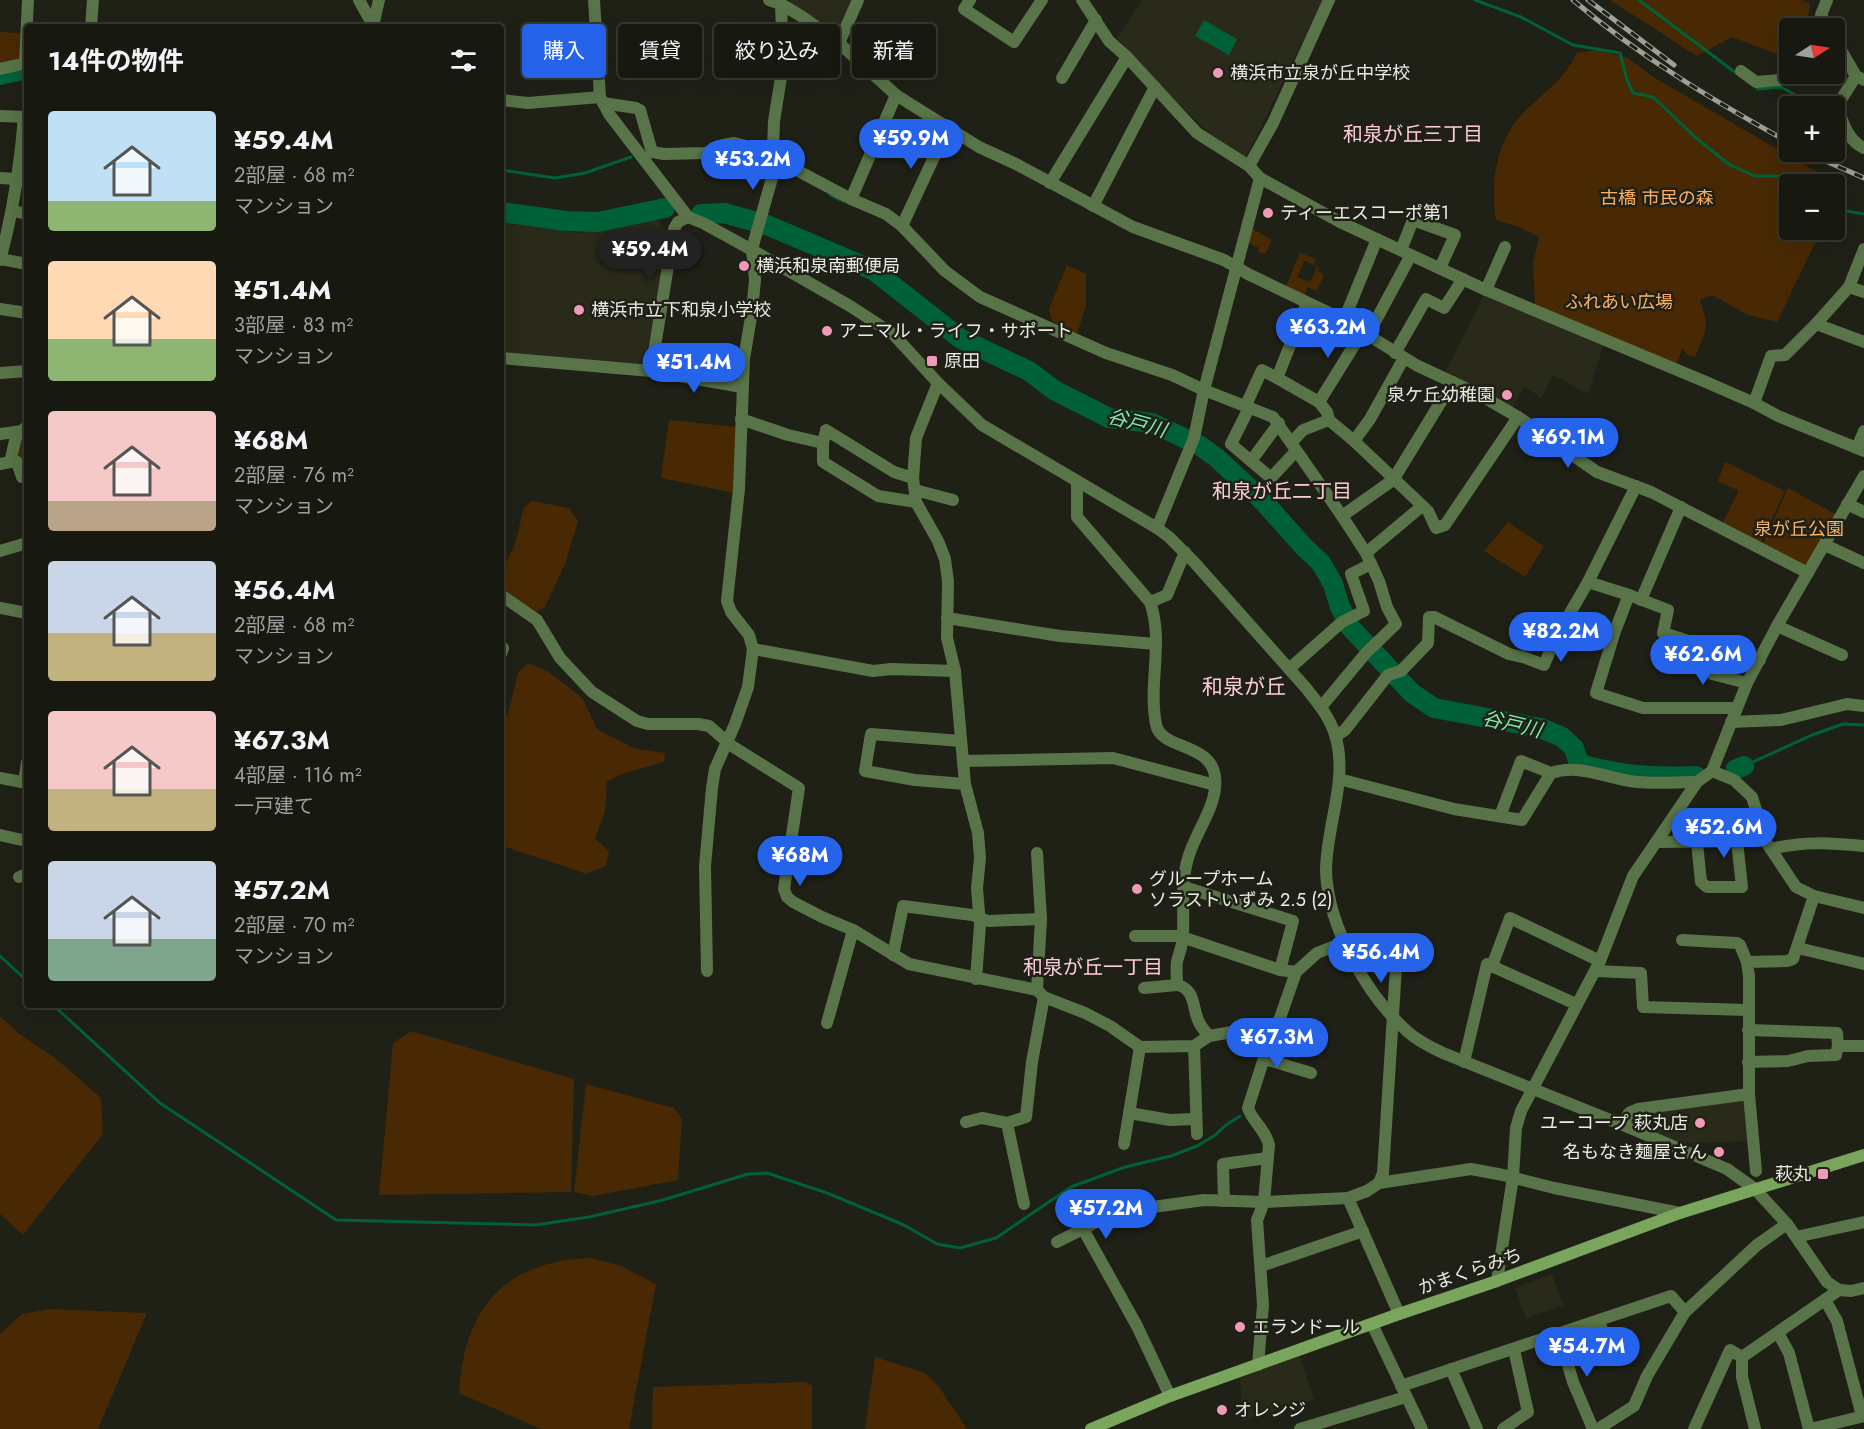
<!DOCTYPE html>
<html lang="ja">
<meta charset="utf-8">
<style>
:root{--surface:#171810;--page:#202119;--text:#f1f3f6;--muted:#9ea09f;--line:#363730;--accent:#2563eb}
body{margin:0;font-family:Jost,"Noto Sans JP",sans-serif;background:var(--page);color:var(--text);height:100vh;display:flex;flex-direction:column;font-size:22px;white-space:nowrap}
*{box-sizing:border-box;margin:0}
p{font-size:20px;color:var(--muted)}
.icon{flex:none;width:33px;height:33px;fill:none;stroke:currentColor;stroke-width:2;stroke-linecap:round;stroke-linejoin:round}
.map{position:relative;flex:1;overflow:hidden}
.side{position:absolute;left:24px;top:24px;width:480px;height:984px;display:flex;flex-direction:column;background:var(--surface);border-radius:6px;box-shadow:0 6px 24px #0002,0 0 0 2px var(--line)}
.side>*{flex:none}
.top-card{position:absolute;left:522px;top:24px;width:570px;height:54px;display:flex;gap:12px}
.needle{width:39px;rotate:78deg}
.tools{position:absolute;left:1779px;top:18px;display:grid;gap:12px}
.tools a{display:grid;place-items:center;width:66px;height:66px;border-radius:6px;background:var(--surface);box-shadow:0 6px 24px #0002,0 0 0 2px var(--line);font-size:30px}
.price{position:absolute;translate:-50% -51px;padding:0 14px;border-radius:21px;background:var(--accent);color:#fff;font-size:20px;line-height:39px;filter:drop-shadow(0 2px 3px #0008)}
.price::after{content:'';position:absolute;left:50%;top:36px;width:18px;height:14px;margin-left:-9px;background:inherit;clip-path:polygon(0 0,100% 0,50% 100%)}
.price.selected{background:#222;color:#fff}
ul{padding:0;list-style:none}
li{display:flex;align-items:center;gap:18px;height:150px;padding:0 24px}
li span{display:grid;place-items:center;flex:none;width:168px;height:120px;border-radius:6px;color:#555}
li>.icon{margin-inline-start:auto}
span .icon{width:72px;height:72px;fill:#fffc;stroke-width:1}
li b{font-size:26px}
h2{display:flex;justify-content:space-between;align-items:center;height:72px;padding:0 24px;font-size:26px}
.chip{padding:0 21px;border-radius:6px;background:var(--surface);box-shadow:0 6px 24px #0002,0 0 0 2px var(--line);font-size:21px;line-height:54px}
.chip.selected{background:var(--accent);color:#fff}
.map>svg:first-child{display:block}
.built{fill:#292a1a}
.green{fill:#482903}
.water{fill:#006139}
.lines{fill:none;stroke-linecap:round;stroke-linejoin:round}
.stream{stroke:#006139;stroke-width:3}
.river{stroke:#006139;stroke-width:20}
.minor{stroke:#597448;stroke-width:12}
.tertiary{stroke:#597448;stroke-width:12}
.secondary{stroke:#79a55d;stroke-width:12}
.rail-casing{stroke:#9fa098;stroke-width:5}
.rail{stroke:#1f2016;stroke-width:3;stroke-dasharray:9;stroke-linecap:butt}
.poi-dot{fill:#ef9ab8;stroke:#1f2016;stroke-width:2}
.labels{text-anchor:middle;stroke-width:5;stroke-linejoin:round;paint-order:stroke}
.poi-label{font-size:18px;fill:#eaebe4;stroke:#1f2016;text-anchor:start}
.park-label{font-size:18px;fill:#feb160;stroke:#1f2016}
.street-label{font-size:18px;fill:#eaebe4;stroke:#1f2016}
.neighbourhood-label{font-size:20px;fill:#fccada;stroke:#1f2016}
.water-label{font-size:20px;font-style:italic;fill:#7eeaad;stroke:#1f2016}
.quarter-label{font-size:21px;fill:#fccada;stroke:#1f2016}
</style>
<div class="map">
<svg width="1864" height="1429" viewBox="0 0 1864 1429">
<rect width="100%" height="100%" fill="#1f2016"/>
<g class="built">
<polygon points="790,0 855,0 839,35 833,35 803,10 790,3"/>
<polygon points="1142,0 1323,0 1245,160 1208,132 1167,93 1117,38"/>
<polygon points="655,217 665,228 663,265 648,363 638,369 501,355 501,221 578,233"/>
<polygon points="1484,296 1604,343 1588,394 1553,375 1542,398 1524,387 1511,410 1445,372"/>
<polygon points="1747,1099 1751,1141 1677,1144 1640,1128 1638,1123 1641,1112"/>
<polygon points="1552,1274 1563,1305 1526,1319 1515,1288"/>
<polygon points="1300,1356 1314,1400 1242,1421 1240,1377"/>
</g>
<g class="green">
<polygon points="1610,0 1801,0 1810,4 1806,28 1790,28 1789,47 1781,56 1732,37 1697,56"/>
<polygon points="0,32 22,33 21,59 0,63"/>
<path d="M1597,50L1628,58L1655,78L1841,186L1839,192L1842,198L1835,218L1834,184H1790V230H1825L1816,241L1777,322L1748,315L1712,295L1701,299L1700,302C1711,328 1705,332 1695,357L1687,355L1683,348L1676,365L1535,306L1533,263L1539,237L1519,227L1496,220C1490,182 1496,140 1524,112C1543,93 1567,78 1576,53Z"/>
<polygon points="1252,229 1272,240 1265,254 1258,252 1259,248 1249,243"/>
<polygon points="1300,253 1316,259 1314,265 1304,261 1297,277 1310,282 1317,266 1319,268 1318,271 1324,275 1317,291 1308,287 1305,295 1286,286"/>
<polygon points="1067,265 1086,274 1086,305 1077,334 1052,321 1049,309"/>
<polygon points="669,420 737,427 734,493 661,478"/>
<polygon points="27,433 27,457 18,457 21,434"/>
<polygon points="1725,462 1785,491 1761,542 1723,522 1739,491 1718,481"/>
<polygon points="1788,488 1837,515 1807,569 1762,546"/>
<polygon points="532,501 569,508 578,521 565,564 545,607 536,612 502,588 501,572 515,544 524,507"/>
<polygon points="1508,522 1544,546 1525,577 1484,551"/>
<path d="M528,663L547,671L566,685L583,699L597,729L633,748L665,753L664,762L622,774L607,782L605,812L595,839L609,851L606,866L586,874C558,863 529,856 501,845V718L507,717L518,672Z"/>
<polygon points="0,1016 18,1033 54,1057 101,1098 103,1134 23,1235 0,1214"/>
<polygon points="411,1031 574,1079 571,1192 379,1195 393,1043"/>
<polygon points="586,1084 674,1108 682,1119 678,1180 593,1196 574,1192"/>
<path d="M591,1258L619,1265L656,1284L629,1429H541L459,1393C464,1308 504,1261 591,1258Z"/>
<polygon points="49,1309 147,1313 98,1429 0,1429 0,1334 22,1314"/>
<polygon points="875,1357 925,1373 939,1387 967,1429 865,1429"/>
<polygon points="805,1382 812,1386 812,1429 652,1429 653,1387"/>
</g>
<polygon class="water" points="1204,20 1237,39 1229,55 1195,36"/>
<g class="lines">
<g class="stream">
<polyline points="1475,0 1521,17 1573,45 1620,53 1627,80 1633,93 1653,97 1695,137 1730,165 1755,176 1789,176 1804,184"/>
<polyline points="1639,0 1736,73"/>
<polyline points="1754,85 1758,89 1781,87 1815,106"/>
<polyline points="501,170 555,178 585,173 631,157"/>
<polyline points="830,195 843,201"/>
<polyline points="1834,205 1841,210 1864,214"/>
<polyline points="1744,766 1812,735 1843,724 1864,725"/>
<polyline points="0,956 27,981"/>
<polyline points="53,1005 160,1103 336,1220 535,1225 589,1217 663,1200 748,1174 767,1173 827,1193 904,1225 937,1244 960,1248 996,1238 1071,1187 1125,1167 1171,1156 1197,1146 1214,1136 1226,1125 1240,1116"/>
</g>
<g class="river">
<polyline points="0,75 27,69"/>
<polyline points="501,212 566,221 598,222 665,208"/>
<path d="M701,214L724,213L767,225L873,270L961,339L1029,371L1054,390L1109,418L1152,423L1199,445L1217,458L1263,501L1304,547L1321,563L1333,584L1340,607L1351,628L1412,693L1434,708L1541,728L1562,737L1574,748L1579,764C1619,775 1654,778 1696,776"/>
<polyline points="1736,769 1744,766"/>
</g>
<g class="minor">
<polyline points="359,0 374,27"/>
<polyline points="769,0 781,4 801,16 839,43 896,95 979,147 1016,164 1133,227 1224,260 1248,274 1344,320 1416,365 1480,395 1518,417 1597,472 1651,492 1808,573"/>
<polyline points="970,0 964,9 1014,42 1042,0"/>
<polyline points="1082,0 1109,41 1127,57 1197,133 1249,166 1260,178 1340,222 1486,290 1706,382 1754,403 1778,416 1864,451"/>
<polyline points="1827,0 1821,15 1829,28"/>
<polyline points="373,26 379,0"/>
<polyline points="91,27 93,0"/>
<polyline points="1834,38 1856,76 1864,80"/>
<polyline points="839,43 858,0"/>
<polyline points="25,64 28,0"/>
<polyline points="0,69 27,63"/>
<polyline points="1741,71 1756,82 1780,80 1790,69"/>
<path d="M1856,76L1837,106C1843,122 1847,140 1864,148"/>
<polyline points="1062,78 1096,20"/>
<polyline points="501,100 528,103 600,97"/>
<polyline points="603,103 636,108 640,110 652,152 664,154 706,153 723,145 734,143 755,148 851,199 886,214 902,226 945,271 980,297 1106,353 1172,375 1204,390 1273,417 1342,516 1366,553 1379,581 1387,607 1396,624 1366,653 1321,707"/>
<polyline points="0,116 27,117"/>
<polyline points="1249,166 1273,123 1329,0"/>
<polyline points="0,178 17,179"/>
<polyline points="1050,183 1127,57"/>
<polyline points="851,199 896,95"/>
<polyline points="1093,206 1155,87"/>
<polyline points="13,211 27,214"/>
<polyline points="902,226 948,127"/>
<polyline points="1401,250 1413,220 1455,235 1440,268"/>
<polyline points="0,259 27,264"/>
<path d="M0,260C13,213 20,166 24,117"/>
<polyline points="1849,287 1864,249"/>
<polyline points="1486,290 1505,247"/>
<polyline points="1307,303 1277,378 1319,402 1327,412 1329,420 1354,441 1428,511 1436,528 1445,525 1518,417"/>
<polyline points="0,309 27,313"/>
<polyline points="1344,320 1377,239"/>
<polyline points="1816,324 1864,342"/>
<polyline points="1368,335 1411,255"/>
<polyline points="1395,353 1426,299 1444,308 1463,279"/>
<polyline points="501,358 651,371 742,387"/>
<polyline points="651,371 674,229 678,222 688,217"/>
<polyline points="0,373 27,371"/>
<polyline points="938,383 916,438 913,478 916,502 938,541 945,559 948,581 947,638 955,671 965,784 978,833 980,858 977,888 980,925 976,979"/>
<polyline points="1319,402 1363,331"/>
<polyline points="1754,403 1771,356 1785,355 1816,324 1849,287 1864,292"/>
<polyline points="1246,405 1262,370 1277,378"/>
<polyline points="1249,408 1231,444 1271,478 1296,451"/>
<polyline points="741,419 788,435 823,443"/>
<polyline points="0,434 22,431"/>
<polyline points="1354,441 1370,419 1404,358"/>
<polyline points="1292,442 1303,430 1329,420"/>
<polyline points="1857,448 1864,431"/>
<polyline points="1251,461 1279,423"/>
<polyline points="10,462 17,462 22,477 27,477"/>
<polyline points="0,464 10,462 16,437 27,426"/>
<polyline points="913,478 894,472 826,430 823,443 823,462 878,496 916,502"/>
<path d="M1077,482V517L1150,602C1164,641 1148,684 1156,724C1160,750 1210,742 1215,776C1219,806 1193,834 1187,862C1181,885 1184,911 1183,935C1183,944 1179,953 1177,962C1176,969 1177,977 1177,985C1195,989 1192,1005 1198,1020C1200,1026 1205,1031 1209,1036"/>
<polyline points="915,490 953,500"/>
<polyline points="1847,504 1864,512"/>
<polyline points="1342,516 1393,480 1453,382"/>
<polyline points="1157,528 1194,438 1204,390 1260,178"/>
<polyline points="1825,545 1864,563"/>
<polyline points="0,551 27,543"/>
<polyline points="1366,553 1421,507"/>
<polyline points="1588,582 1629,595 1615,631 1596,693 1643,708 1737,708"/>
<polyline points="501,595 537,620 560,658 592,692 637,721 648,724 698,724 709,726 732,746 799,788 784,889 787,897 793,902 822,917 853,930 909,964 1037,990 1044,997 1085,1013 1110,1026 1140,1047 1194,1046 1209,1036 1232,1032 1272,1033"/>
<polyline points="1629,595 1668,610 1663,633 1718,650 1760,660"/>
<polyline points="1641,600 1681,507"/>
<polyline points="1150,602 1167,595 1185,552"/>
<polyline points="0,608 27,613"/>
<polyline points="947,618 1060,636 1156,644"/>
<polyline points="1777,626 1842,655"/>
<polyline points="501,648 503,648 501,654"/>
<polyline points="753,649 873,671 891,669 955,671"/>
<polyline points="1718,650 1712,674 1747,683"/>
<polyline points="1672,661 1679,638"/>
<polyline points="1290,668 1342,622 1364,611 1351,574 1371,564"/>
<polyline points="1731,722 1781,720 1847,704 1864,706"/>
<polyline points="1336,736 1345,730 1388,675 1401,671 1428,643 1429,617 1434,617 1509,654 1526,658 1544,665 1555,639 1588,582 1636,486"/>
<polyline points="961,741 871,734 865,771 915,780 965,784"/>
<polyline points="963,761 1113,758 1215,785"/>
<polyline points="1712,771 1734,780 1752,797 1766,842 1796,887 1814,896 1864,908"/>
<polyline points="0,778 27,783"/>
<path d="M1339,779L1454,809L1522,820L1551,773C1580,763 1607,779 1637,782C1657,784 1677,782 1697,782"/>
<polyline points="24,782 27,762"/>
<polyline points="1500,816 1521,761 1551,773"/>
<polyline points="0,835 27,841"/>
<polyline points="1657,842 1737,841 1742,887 1707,887 1701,882 1697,843"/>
<path d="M1771,849C1803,841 1831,843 1864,846"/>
<polyline points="19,877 27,874"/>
<polyline points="1184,887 1293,921 1280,970"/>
<polyline points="1135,936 1179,936 1280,970 1296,972"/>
<polyline points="1682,940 1737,943 1740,945 1747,962"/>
<polyline points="1347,947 1363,943 1397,951 1383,1173 1379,1183"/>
<polyline points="1798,948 1864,964"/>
<polyline points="893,955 903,906 972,915 988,921 1041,919"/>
<polyline points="1492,966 1510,918 1600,961"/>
<polyline points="707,971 705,866 712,788 715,769 735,724 748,687 753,649 749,635 731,612 727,601 739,489 744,359 752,311 755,280 752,249 772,178 774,121 783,65 781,4"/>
<polyline points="1595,971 1641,973 1643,1007 1748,1010"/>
<polyline points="1144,988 1177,985"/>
<polyline points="1037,990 1041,919 1037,853"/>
<polyline points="827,1023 853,930"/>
<polyline points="1748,1030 1837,1033 1838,1046 1864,1046"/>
<polyline points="1194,1046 1197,1134"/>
<polyline points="1265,1059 1311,1073"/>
<polyline points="1464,1062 1487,964 1576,1004"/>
<polyline points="1748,1062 1788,1061 1808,1056 1836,1055 1838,1046"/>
<polyline points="1129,1113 1170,1120 1195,1119"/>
<polyline points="966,1122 982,1118 1007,1123 1026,1117 1032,1062 1044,997"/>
<polyline points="1007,1123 1024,1204"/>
<polyline points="1623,1125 1629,1113 1638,1109 1749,1094"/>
<polyline points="1124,1144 1140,1047"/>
<polyline points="1756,1171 1749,1094 1749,976 1747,962 1787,961 1793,959 1814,896"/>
<polyline points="1348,1198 1399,1314"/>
<polyline points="1224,1201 1223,1164 1268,1158"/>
<polyline points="1796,1237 1864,1222"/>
<polyline points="1057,1242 1083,1229"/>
<polyline points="1261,1266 1363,1231"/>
<polyline points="1497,1281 1513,1177 1516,1128 1521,1111 1600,961 1633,876 1697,782 1712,771 1747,683 1777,626 1864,476"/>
<polyline points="1825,1300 1837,1321 1862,1416"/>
<polyline points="1372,1324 1422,1429"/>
<polyline points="1778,1333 1789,1353 1809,1429"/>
<polyline points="1559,1335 1573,1382 1593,1429"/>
<polyline points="1567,1361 1609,1348 1599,1321"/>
<path d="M1258,1365L1263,1305L1257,1220L1264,1202L1269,1145C1266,1130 1252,1121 1248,1108L1272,1033L1280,1018L1296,972L1317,953L1345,942"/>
<polyline points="1451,1369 1477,1429"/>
<polyline points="1401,1386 1671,1296 1685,1312"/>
<polyline points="1170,1396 1137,1326 1083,1229 1116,1212 1204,1200 1264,1202 1348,1198 1367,1191 1379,1183 1471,1169 1503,1175 1554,1188 1680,1213"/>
<polyline points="1300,1429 1406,1397"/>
<polyline points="1503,1429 1528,1412 1514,1350"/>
<polyline points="1598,1429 1634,1406 1647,1376 1685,1312 1757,1245 1787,1224"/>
<polyline points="1694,1429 1730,1350 1742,1357"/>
<polyline points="1755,1429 1742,1377 1742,1357 1839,1290"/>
<polyline points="1810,1429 1864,1416"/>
</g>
<path class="tertiary" d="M594,0L600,97L609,114L688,217L703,223L752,250L850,306L893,334L938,383L982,425L1157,528L1169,537L1194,562L1306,688C1317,702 1330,717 1335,735C1349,779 1326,826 1326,871C1328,927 1367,996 1408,1032C1418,1041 1430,1047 1443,1053L1623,1125L1727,1169L1755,1189L1787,1224L1827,1282L1839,1290L1851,1291L1864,1288"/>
<polyline class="secondary" points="1091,1429 1170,1396 1399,1314 1497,1281 1680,1213 1864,1155"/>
<defs>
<g id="rail">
<path d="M1573,0C1639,56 1714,101 1790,143"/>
<polyline points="1588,0 1674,65"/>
<polyline points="1805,152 1864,178"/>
</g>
</defs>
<use href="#rail" class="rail-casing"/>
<use href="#rail" class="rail"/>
</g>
<g class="poi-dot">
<circle cx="1218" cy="73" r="6"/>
<circle cx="1268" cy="213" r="6"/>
<circle cx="744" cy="266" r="6"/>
<circle cx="579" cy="310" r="6"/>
<circle cx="827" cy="331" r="6"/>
<rect x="926" y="355" width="12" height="12" rx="3"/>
<circle cx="1507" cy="395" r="6"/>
<circle cx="1137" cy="889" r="6"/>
<circle cx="1700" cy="1123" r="6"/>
<circle cx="1719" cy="1152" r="6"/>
<rect x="1817" y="1168" width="12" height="12" rx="3"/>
<circle cx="1240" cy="1327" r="6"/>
<circle cx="1222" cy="1410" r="6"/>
</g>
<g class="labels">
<g class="poi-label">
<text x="1230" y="79">横浜市立泉が丘中学校</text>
<text x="1280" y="219">ティーエスコーポ第1</text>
<text x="756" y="272">横浜和泉南郵便局</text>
<text x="591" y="316">横浜市立下和泉小学校</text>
<text x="839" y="337">アニマル・ライフ・サポート</text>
<text x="944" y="367">原田</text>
<text x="1495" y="401" text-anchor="end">泉ケ丘幼稚園</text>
<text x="1149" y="885">グループホーム<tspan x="1149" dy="21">ソラストいずみ 2.5 (2)</tspan></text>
<text x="1688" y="1129" text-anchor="end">ユーコープ 萩丸店</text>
<text x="1707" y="1158" text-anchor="end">名もなき麺屋さん</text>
<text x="1811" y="1180" text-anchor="end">萩丸</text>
<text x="1252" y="1333">エランドール</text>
<text x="1234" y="1416">オレンジ</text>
</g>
<g class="park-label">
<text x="1657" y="204">古橋 市民の森</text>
<text x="1619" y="308">ふれあい広場</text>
<text x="1799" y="535">泉が丘公園</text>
</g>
<g class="street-label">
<text transform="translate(1470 1271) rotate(-19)" y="6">かまくらみち</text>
</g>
<g class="neighbourhood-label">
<text x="1413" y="141">和泉が丘三丁目</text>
<text x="1282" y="498">和泉が丘二丁目</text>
<text x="1093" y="974">和泉が丘一丁目</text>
</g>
<g class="water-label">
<text transform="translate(1137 423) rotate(15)" y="7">谷戸川</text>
<text transform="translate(1512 724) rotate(13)" y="7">谷戸川</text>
</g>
<g class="quarter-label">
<text x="1244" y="694">和泉が丘</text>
</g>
</g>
</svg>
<div class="tools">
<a><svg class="needle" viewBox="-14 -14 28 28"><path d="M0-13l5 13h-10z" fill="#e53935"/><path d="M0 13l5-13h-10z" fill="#9ea09f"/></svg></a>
<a>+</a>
<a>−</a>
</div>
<b class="price" style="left:911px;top:170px">¥59.9M</b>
<b class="price" style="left:753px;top:191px">¥53.2M</b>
<b class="price selected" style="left:650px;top:281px">¥59.4M</b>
<b class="price" style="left:1328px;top:359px">¥63.2M</b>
<b class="price" style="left:694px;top:394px">¥51.4M</b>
<b class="price" style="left:1568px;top:469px">¥69.1M</b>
<b class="price" style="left:1561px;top:663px">¥82.2M</b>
<b class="price" style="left:1703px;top:686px">¥62.6M</b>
<b class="price" style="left:1724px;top:859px">¥52.6M</b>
<b class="price" style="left:800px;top:887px">¥68M</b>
<b class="price" style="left:1381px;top:984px">¥56.4M</b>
<b class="price" style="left:1277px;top:1069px">¥67.3M</b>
<b class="price" style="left:1106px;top:1240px">¥57.2M</b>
<b class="price" style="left:1587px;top:1378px">¥54.7M</b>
<div class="top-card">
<a class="chip selected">購入</a>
<a class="chip">賃貸</a>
<a class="chip">絞り込み</a>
<a class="chip">新着</a>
</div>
<section class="side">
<h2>14件の物件<svg class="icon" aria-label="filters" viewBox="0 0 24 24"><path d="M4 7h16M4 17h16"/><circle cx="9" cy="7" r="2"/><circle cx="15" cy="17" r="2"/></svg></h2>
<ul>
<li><span style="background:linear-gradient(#bfe0f5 75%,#8fb573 0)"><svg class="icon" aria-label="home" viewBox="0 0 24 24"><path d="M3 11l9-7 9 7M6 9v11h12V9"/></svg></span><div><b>¥59.4M</b><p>2部屋 · 68 m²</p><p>マンション</p></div></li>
<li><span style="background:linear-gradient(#ffd9b3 65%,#8fb573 0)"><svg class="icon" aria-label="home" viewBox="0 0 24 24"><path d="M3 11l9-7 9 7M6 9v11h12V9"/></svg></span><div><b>¥51.4M</b><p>3部屋 · 83 m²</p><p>マンション</p></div></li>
<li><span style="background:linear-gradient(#f6c9c9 75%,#b9a48a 0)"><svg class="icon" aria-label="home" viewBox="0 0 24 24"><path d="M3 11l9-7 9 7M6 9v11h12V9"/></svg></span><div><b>¥68M</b><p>2部屋 · 76 m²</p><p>マンション</p></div></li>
<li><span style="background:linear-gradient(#c9d6e8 60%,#c2b280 0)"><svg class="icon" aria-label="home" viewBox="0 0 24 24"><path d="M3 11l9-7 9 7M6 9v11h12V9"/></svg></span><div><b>¥56.4M</b><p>2部屋 · 68 m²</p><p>マンション</p></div></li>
<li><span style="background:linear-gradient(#f6c9c9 65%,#c2b280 0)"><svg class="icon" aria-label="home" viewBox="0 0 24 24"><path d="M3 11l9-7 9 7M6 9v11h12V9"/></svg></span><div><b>¥67.3M</b><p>4部屋 · 116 m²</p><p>一戸建て</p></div></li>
<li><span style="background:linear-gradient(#c9d6e8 65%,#7fa58c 0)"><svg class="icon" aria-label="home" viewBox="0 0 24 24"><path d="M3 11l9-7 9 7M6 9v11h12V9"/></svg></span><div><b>¥57.2M</b><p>2部屋 · 70 m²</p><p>マンション</p></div></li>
</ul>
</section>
</div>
